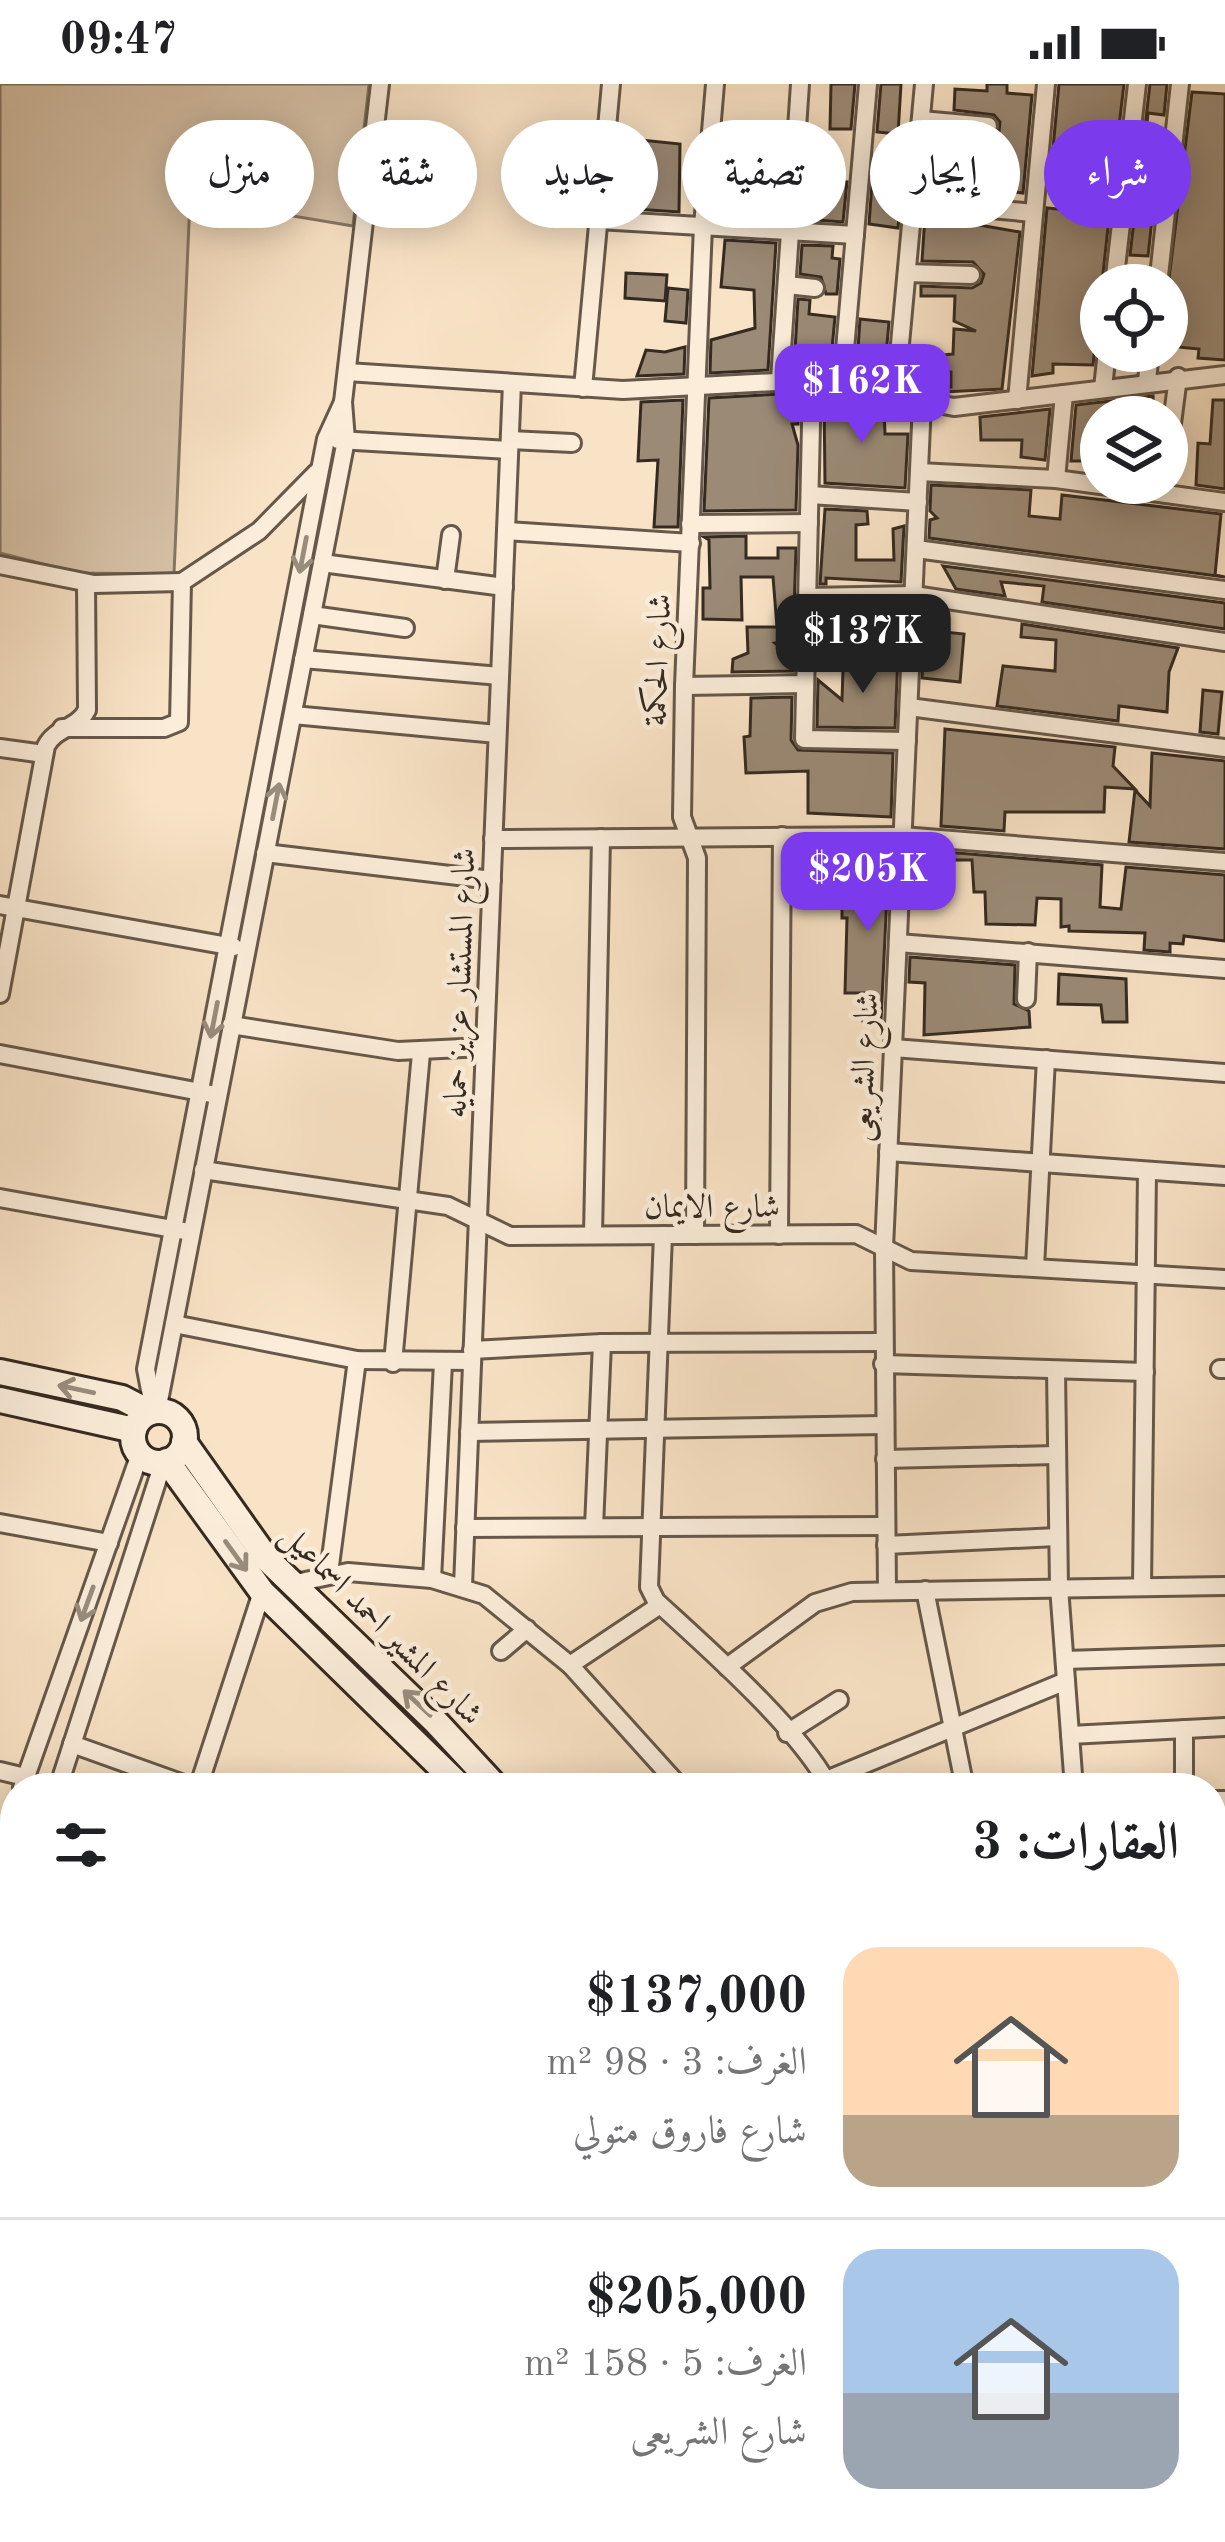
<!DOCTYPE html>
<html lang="ar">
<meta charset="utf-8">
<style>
:root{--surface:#fff;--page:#f2f2f2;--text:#202124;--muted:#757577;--line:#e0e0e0;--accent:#7c3aed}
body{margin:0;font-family:"Old Standard TT",Amiri,serif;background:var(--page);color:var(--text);direction:rtl;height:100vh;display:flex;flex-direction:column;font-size:45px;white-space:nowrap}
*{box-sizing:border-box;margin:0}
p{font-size:39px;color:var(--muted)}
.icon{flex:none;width:66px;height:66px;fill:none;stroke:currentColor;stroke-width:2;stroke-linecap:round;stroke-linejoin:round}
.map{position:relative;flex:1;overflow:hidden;direction:ltr}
.side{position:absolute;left:0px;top:1689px;width:1227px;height:771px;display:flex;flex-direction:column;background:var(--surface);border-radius:48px 48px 0 0;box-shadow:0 6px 30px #0003;direction:rtl}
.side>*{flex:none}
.banner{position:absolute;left:36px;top:36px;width:1155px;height:108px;direction:rtl;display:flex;gap:24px}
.buttons{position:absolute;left:1080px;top:180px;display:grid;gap:24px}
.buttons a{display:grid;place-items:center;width:108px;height:108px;border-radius:50%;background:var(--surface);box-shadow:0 6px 30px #0003;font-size:60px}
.price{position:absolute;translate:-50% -102px;padding:0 27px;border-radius:24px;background:var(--accent);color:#fff;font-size:39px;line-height:78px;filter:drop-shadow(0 3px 6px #0008)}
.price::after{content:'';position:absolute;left:50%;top:72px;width:36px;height:27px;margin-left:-18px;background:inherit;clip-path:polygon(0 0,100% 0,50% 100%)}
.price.on{background:#222;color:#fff}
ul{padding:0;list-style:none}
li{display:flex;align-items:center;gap:36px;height:300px;padding:0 48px}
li+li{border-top:3px solid var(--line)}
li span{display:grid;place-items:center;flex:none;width:336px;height:240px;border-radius:36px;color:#555}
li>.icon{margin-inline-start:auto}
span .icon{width:144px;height:144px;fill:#fffc;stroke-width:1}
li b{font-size:51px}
h2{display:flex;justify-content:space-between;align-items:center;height:144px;padding:0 48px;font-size:51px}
.chip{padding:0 42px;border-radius:54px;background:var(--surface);box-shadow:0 6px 30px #0003;font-size:42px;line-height:108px}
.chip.on{background:var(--accent);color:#fff}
.status{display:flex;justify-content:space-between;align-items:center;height:84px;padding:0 60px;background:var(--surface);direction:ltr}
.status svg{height:33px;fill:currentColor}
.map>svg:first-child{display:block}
.green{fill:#d8c4aa;stroke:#867765;stroke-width:3}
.building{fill:#9b8a76;stroke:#352a20;stroke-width:3}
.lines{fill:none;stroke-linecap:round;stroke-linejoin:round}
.street-casing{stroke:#66584a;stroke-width:22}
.secondary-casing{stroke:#352a20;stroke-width:30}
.street{stroke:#fbedda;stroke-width:16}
.secondary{stroke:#fbedda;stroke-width:24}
.oneway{stroke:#988c7d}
.labels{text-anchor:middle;stroke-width:9;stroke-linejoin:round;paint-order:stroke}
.street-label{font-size:33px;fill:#352a20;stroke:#fbedda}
</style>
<div class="status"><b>09:47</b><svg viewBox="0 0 49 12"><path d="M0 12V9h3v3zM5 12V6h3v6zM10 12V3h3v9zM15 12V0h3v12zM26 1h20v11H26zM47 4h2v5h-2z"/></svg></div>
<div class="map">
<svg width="1225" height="2458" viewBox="0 0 1225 2458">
<rect width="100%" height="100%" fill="#f9e3c6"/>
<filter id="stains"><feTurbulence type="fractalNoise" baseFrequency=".00167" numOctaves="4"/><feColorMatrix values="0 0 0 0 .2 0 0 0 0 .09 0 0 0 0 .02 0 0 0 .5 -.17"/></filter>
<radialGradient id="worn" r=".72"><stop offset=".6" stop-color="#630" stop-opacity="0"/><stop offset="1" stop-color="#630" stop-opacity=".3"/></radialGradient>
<polygon class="green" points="0,0 369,0 353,142 190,115 174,490 78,489 0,469"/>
<g class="building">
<polygon points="831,0 855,0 851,45 830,45"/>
<polygon points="881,0 901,0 898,50 877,48"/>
<polygon points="987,0 1007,0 1007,9 1032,11 1023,109 982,104 982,111 927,106 932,52 988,55 999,48 1000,38 994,31 954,26 955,5 987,7"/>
<polygon points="1059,0 1124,0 1117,59 1087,56 1086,63 1055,59 1052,75"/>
<polygon points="1150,0 1167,0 1164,31 1148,29 1144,71 1159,71 1148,172 1130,171"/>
<polygon points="1192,8 1225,10 1225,276 1198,274 1199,265 1167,262 1167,211"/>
<polygon points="641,56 680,60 679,128 635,125"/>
<polygon points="887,68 905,69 898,144 869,140 872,100 885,101"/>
<polygon points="807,86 831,88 830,97 847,98 843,138 804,135"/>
<polygon points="734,95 780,100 778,134 730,131"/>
<polygon points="1088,114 1111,116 1093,281 1053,280 1053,289 1032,292 1047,124 1087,128"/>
<polygon points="925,132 979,137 979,141 1020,148 1002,305 944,308 943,303 951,303 951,288 942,287 941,271 953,270 954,245 976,247 954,237 955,212 921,212 921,202 972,204 981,199 984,190 973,178 922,177"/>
<polygon points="725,156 776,159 768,286 710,289 711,256 755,244 754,206 721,203"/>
<polygon points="802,161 833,162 832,174 840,175 837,210 826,210 821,193 800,190"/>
<polygon points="626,189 667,191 665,217 625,214"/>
<polygon points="668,204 688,206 686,239 665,237"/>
<polygon points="798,215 810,216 809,230 835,233 831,275 805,276 806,284 794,284"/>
<polygon points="860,235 889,238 885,282 857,280"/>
<polygon points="685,263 684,290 637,292 646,266 665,268"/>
<polygon points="799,309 798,340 792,340 798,361 796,426 704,427 709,314"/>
<polygon points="824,311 884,323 885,350 908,350 905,404 825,399"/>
<polygon points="1153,312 1154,333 1101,333 1101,377 1071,377 1076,321"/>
<polygon points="683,316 678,443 654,443 658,376 638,377 641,318"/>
<polygon points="1213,316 1225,316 1225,405 1196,401 1198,359 1210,360"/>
<polygon points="1050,325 1045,376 1021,373 1022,356 981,356 980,333"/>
<polygon points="931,401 1031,406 1029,432 1060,435 1062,411 1221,430 1215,491 1225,493 929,454 930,436 937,434 930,427"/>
<polygon points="825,425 867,427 868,440 856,441 856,476 894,476 893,445 904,442 901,498 826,494 826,500 820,500"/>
<polygon points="746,452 746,474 778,474 778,464 796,464 793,557 775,559 793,574 793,587 732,588 733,575 748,569 747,543 777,543 773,493 741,493 742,536 703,535 703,504 710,504 709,456 704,453"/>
<polygon points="943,482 1225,519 1225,545 1042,518 1044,502 1001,498 1005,512 956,505"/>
<polygon points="1022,540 1178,564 1169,588 1167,628 1119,622 1118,637 997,622 1003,582 1055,587 1056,556 1021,553"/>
<polygon points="888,545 899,545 895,644 817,643 818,596 842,616 843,586 888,586"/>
<polygon points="925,546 964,550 960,598 922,594"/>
<polygon points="1203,606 1222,608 1218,650 1200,648"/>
<polygon points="792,613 791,656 798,666 893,669 891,733 808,729 808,687 746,689 744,653 750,652 751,614"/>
<polygon points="945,645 1115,663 1113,682 1135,705 1105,703 1104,728 1005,728 1004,747 941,742"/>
<polygon points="1152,669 1225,677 1225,765 1129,758 1135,706 1150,722"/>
<polygon points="921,766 1102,781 1100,823 1121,825 1126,783 1225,791 1225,857 1184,852 1183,860 1170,859 1170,868 1144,866 1145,849 1069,847 1069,842 1061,843 1061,815 1037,814 1035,841 986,840 985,808 974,808 972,776 921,776"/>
<polygon points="855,767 889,768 881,937 863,937 864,909 845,909 847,834 842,834 842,814 870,815"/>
<polygon points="910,873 1015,881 1014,920 1029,927 1030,943 924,951 925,899 909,898"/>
<polygon points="1059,890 1126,895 1127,938 1103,938 1101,921 1058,920"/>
</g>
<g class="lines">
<defs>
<g id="street">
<polyline points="921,36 988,42"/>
<polyline points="796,68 827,70"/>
<polyline points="913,118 1034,129"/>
<polyline points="598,136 855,151"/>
<polyline points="907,189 971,191"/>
<polyline points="787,201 815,204"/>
<polyline points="1114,201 1137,0"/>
<polyline points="1158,201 1180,0"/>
<polyline points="347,288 623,306 812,296 954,323 1225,291"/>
<polyline points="780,296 800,0"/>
<polyline points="812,296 804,655 907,657"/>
<polyline points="1147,297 1150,267"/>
<polyline points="842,300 868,0"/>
<polyline points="583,304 611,0"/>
<polyline points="1103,304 1107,267"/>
<polyline points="895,314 924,0"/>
<polyline points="1017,316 1046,0"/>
<polyline points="338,356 509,366"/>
<polyline points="510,356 572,359"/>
<polyline points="1167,378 1178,293"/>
<polyline points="919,388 1056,395 1225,418"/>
<polyline points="1056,395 1064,310"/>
<polyline points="810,411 918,418"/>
<polyline points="690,440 809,439"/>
<polyline points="506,447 691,459"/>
<polyline points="916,465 1225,506"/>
<polyline points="322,479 504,503"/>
<polyline points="0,481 94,500 182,498"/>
<polyline points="445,496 451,451"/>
<polyline points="807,513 914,511 1225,558"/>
<polyline points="312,531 405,544"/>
<polyline points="303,575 500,592"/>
<polyline points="684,602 805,600"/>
<polyline points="909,623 1225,664"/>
<polyline points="293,631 497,650"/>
<polyline points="62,644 164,644 179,638 182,498 259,447 316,389"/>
<polyline points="0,664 44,670"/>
<polyline points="493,755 902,752 1225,778"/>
<polyline points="265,769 492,796"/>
<polyline points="0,821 234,863"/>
<polyline points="898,859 1225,885"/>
<path d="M0,910L46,662C56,643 77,645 87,626L86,499"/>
<polyline points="1026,915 1028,868"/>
<polyline points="231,941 398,967 485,963"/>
<polyline points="893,964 1225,989"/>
<polyline points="0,970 211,1010"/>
<polyline points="888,1068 1225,1092"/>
<polyline points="203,1086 448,1122 510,1152 856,1150 911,1177 1225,1195"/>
<polyline points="0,1114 184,1147"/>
<polyline points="593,1151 601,754"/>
<path d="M663,1151L649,1503L656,1517C706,1563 800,1645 830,1704"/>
<polyline points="695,1151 697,774 682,733 684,602 703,142 715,0"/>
<polyline points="779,1151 782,752"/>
<polyline points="1035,1183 1046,975"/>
<polyline points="174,1240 357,1276 472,1277"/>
<polyline points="472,1266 602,1259 883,1258"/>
<polyline points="393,1279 421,969"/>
<polyline points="883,1280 1145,1288"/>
<polyline points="1220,1285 1225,1285"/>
<polyline points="1056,1286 1059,1503 1074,1704"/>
<polyline points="154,1327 146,1285 326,355 343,318"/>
<polyline points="157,1327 346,356 343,318 380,0"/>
<polyline points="469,1348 884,1341"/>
<polyline points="885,1375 1055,1371"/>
<polyline points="0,1439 109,1459"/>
<polyline points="594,1443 602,1259"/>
<polyline points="465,1444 886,1442"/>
<polyline points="886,1461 1057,1453"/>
<polyline points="329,1489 357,1276"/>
<polyline points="432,1495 443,1279"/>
<polyline points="291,1500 348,1488 432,1495 484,1511 570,1581 681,1704"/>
<polyline points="463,1502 512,299"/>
<polyline points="1142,1502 1147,1088"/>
<polyline points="887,1506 884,1164 922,319"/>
<polyline points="925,1506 965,1704"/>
<polyline points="501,1567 527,1545"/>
<polyline points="1065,1576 1225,1571"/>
<polyline points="570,1581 660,1521"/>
<polyline points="727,1583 815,1519 852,1508 1225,1502"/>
<polyline points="1184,1645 1184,1704"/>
<polyline points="787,1649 839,1616"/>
<polyline points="1070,1651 1225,1643"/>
<polyline points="72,1660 195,1704"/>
<polyline points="0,1687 25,1693"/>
<polyline points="22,1704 140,1370"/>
<polyline points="58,1704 163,1379"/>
<polyline points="198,1704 262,1508"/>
<polyline points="807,1704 1066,1597"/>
<polyline points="1212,1716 1225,1716"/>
<polyline points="0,1775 15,1726"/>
<polyline points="1212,1787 1225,1788"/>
<polyline points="0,1892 15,1844"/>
<polyline points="0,1939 15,1942"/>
<polyline points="0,2056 15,2058"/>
<polyline points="1212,2157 1225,2159"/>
<polyline points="0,2208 15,2208"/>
<polyline points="1212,2218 1225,2218"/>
<polyline points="1212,2278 1225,2278"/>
<polyline points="0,2358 15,2358"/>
<polyline points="1212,2398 1225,2398"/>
<polyline points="70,2445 71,2458"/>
<polyline points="194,2445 195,2458"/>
<polyline points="495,2445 495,2447"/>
<polyline points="703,2454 958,2454"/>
<polyline points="1071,2458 1071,2445"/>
</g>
<g id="secondary">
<polyline points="0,1288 122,1314 149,1328"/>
<polyline points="0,1316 134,1346"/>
<circle cx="159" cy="1353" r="26"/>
<polyline points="184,1358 267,1475 435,1637 497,1704"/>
<polyline points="167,1377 262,1508 462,1704"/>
<polyline points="703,2445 703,2458"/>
<polyline points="729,2445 729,2454"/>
</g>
</defs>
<use href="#street" class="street-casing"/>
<use href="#secondary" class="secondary-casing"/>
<use href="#street" class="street"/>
<use href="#secondary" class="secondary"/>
</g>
<defs><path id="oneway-shaft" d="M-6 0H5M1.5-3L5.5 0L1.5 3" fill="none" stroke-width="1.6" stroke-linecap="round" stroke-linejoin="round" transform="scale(3)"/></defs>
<g class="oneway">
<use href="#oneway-shaft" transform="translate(303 471) rotate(101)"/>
<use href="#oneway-shaft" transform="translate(276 717) rotate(-79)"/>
<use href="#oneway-shaft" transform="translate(214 936) rotate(101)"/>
<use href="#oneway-shaft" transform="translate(76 1305) rotate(-168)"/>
<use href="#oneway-shaft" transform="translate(236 1472) rotate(54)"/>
<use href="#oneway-shaft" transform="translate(87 1520) rotate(110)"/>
<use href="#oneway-shaft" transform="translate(417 1619) rotate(-137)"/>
</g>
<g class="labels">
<g class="street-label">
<text transform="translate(656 576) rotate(-88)" y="12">شارع الحكمة</text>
<text transform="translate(458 899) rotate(-88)" y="12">شارع المستشار عزيز حمايه</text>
<text transform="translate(862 983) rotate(-87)" y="12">شارع الشريعى</text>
<text x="712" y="1133">شارع الايمان</text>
<text transform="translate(383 1539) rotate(45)" y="12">شارع المشير احمد اسماعيل</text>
</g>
</g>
<rect width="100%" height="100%" filter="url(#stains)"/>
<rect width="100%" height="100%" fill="url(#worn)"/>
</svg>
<div class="buttons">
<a><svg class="icon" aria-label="locate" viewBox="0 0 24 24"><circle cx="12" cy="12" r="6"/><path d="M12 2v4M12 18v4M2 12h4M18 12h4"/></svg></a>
<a><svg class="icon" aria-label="layers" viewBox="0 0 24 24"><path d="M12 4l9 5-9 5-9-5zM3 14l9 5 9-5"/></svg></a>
</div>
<b class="price" style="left:862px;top:362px">$162K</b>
<b class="price on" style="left:863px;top:612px">$137K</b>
<b class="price" style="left:868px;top:850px">$205K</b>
<div class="banner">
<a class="chip on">شراء</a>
<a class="chip">إيجار</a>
<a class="chip">تصفية</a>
<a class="chip">جديد</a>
<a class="chip">شقة</a>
<a class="chip">منزل</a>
</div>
<section class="side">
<h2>العقارات: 3<svg class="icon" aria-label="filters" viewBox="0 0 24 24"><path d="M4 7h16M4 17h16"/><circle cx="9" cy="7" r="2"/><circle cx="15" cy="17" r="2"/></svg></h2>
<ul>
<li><span style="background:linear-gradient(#ffd9b3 70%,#b9a48a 0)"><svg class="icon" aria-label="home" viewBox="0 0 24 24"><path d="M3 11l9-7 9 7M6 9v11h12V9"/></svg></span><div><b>$137,000</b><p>الغرف: 3 · 98 m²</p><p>شارع فاروق متولي</p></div></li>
<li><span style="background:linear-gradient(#a9c7e8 60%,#9aa5b1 0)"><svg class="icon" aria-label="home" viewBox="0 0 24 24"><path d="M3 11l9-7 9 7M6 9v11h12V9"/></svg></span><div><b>$205,000</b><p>الغرف: 5 · 158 m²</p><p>شارع الشريعى</p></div></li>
</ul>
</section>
</div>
